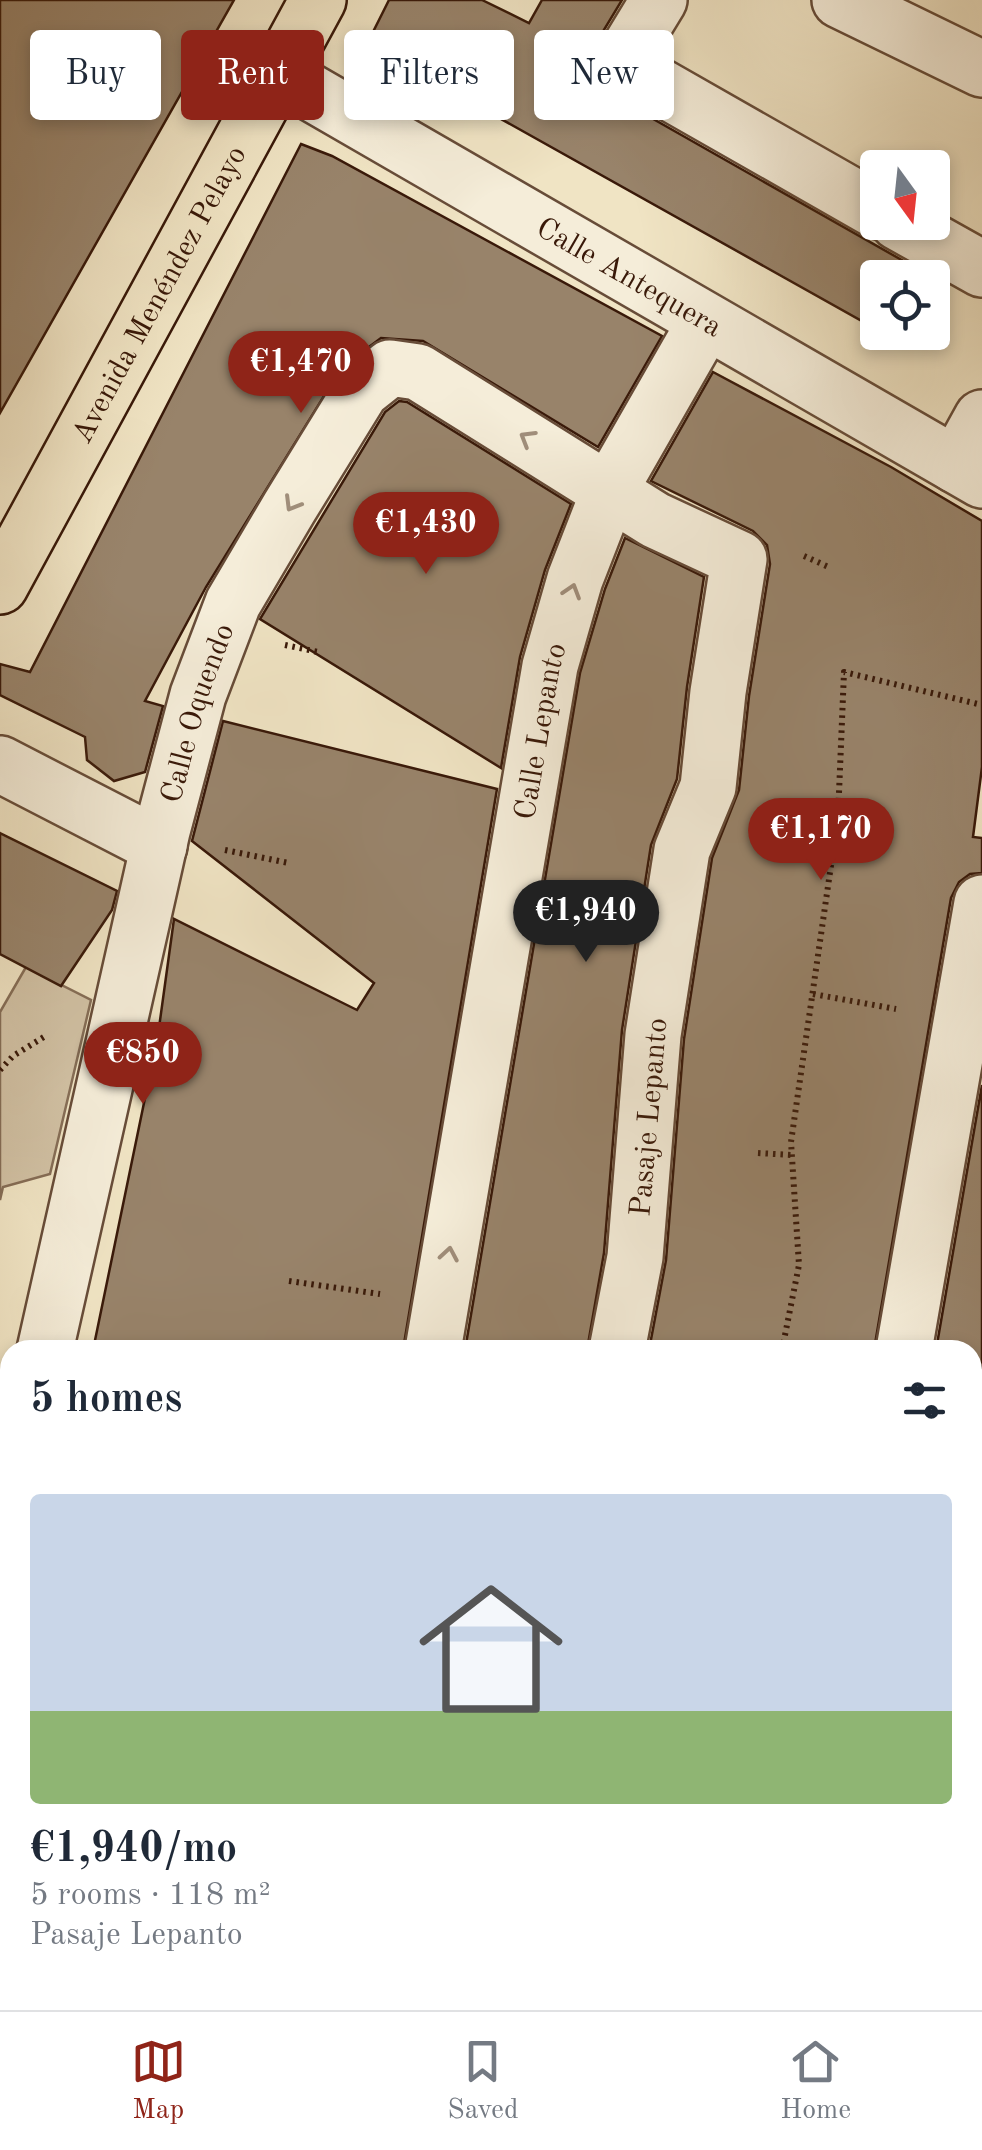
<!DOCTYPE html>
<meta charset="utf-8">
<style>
:root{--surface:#fff;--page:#f2f2f3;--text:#1f2937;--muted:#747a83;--line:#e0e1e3;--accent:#8f2418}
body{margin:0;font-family:"Old Standard TT",serif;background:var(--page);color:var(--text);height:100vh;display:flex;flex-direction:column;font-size:38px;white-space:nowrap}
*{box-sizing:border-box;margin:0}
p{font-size:32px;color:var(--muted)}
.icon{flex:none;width:55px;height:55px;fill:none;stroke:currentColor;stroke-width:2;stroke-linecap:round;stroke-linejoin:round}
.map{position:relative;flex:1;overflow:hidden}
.drawer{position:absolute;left:0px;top:1340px;width:982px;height:670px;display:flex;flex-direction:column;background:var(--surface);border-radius:30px 30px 0 0;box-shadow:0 5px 15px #0003}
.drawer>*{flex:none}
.top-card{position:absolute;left:30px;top:30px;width:922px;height:90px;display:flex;gap:20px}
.needle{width:65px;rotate:165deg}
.controls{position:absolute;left:860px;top:150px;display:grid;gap:20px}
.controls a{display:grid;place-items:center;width:90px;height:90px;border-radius:10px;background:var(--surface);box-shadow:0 5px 15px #0003;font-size:50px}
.price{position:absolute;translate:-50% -85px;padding:0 22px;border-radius:35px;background:var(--accent);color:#fff;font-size:32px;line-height:65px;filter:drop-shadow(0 2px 5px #0008)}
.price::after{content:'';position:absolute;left:50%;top:60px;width:30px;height:22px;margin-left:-15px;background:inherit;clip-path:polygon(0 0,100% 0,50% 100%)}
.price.active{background:#222;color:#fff}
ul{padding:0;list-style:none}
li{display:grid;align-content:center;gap:20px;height:530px;padding:0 30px}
li span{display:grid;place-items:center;height:310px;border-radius:10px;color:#555}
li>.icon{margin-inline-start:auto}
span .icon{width:180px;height:180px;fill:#fffc;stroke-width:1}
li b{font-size:42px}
h2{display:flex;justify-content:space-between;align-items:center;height:120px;padding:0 30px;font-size:42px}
.chip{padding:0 35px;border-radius:10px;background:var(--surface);box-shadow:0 5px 15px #0003;font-size:35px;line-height:90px}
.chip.active{background:var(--accent);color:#fff}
.tabs{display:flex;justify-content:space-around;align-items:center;height:140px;border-top:2px solid var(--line);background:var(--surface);font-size:28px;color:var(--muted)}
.tabs a{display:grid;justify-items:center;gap:5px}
.tabs .active{color:var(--accent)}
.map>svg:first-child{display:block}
.green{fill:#d1c1a4;stroke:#856d56;stroke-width:2.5}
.building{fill:#98836a;stroke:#391909;stroke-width:2.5}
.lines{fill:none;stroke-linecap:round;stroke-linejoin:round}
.minor-casing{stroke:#674c38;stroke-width:60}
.major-casing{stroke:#391909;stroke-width:60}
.path{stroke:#391909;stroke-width:6;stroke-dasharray:2.5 5;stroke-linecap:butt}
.minor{stroke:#f5edd9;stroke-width:55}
.major{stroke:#f0e4c4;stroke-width:55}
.oneway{stroke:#a08e7b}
.labels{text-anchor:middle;stroke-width:8;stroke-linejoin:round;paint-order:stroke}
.street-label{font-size:30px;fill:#391909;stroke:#f5edd9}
</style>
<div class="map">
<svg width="982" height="2010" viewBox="0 0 982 2010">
<rect width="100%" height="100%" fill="#f0e4c4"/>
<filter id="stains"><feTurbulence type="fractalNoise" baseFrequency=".002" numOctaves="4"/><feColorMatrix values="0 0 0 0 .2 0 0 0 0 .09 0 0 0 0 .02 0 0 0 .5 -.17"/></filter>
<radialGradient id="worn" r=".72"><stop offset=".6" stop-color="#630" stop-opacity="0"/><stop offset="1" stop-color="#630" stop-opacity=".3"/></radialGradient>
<polygon class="green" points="26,967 91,1000 50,1174 3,1187 0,1200 0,1012"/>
<g class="building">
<polygon points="0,0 234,0 0,413"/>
<polygon points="389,0 482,0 529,23 542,0 622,0 593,48 589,63 592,79 604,91 944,284 932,304 932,278 878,278 878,330 367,44"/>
<polygon points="301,144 332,156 662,336 598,447 423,341 381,338 342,367 206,587 145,701 163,706 145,772 114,781 87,760 85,737 0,695 0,664 30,672"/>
<polygon points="713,372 891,467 982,521 982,767 973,837 982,838 982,873 970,874 959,882 951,898 874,1350 649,1350 666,1260 684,1039 712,858 739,790 749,696 770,564 767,545 753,531 651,481"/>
<polygon points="399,401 407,402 571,504 545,570 520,657 501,768 260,619 385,412"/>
<polygon points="625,538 704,577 687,687 677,779 651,845 622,1030 604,1253 587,1350 465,1350 580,673 605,589"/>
<polygon points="223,721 497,789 403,1350 93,1350 158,1035 174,919 357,1010 374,983 192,841"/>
<polygon points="0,833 117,891 112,910 61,986 0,954"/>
<polygon points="982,1085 982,1368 972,1366 972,1350 936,1350"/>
</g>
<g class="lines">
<defs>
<g id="minor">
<polyline points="659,0 620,64 878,211"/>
<polyline points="840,0 982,69"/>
<path id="s1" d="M279,74L982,480"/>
<polyline points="898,222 982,269"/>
<polyline points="956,465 982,418"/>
<polyline points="0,764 159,846"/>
<path id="s2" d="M45,1350L162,831L198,695L233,603L289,508L361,391L390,368L418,372L655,520L739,559L718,692L708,787L682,850L653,1035L635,1257L617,1350"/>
<path id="s3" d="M433,1350L550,666L575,579L610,489L705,323"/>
<polyline points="904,1350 982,903"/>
<polyline points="0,1548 10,1504"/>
<polyline points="972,1913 982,1915"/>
<polyline points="266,2010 269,2000"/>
<polyline points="894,2010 897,2000"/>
</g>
<g id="major">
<path id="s4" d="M0,586L318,0"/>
</g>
</defs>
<use href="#minor" class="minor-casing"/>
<use href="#major" class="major-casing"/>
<g class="path">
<polyline points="804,556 831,568"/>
<polyline points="285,645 318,652"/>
<polyline points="225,850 289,863"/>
<polyline points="813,994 896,1009"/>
<polyline points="0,1070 13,1056 47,1035"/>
<polyline points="758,1153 792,1155"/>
<polyline points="289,1281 380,1294"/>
<polyline points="782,1350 799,1265 791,1142 838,817 844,672 982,705"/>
<polyline points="972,1516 982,1484"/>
<polyline points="972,1633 982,1635"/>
<polyline points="972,1759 982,1761"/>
</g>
<use href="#minor" class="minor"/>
<use href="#major" class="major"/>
</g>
<defs><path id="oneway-chevron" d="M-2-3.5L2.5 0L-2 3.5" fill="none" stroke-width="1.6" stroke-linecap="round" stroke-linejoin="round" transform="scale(2.5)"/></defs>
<g class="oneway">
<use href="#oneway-chevron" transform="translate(527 438) rotate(-149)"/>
<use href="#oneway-chevron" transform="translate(292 504) rotate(121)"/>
<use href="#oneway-chevron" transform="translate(572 591) rotate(-73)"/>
<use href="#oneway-chevron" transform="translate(449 1254) rotate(-80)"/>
</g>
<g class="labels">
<g class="street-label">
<text dy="10" stroke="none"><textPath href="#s1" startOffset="405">Calle Antequera</textPath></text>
<text dy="10" stroke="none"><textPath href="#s4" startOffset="332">Avenida Menéndez Pelayo</textPath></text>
<text dy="10" stroke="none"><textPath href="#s2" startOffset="655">Calle Oquendo</textPath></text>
<text dy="10" stroke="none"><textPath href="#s3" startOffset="628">Calle Lepanto</textPath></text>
<text transform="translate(648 1117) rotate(-85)" y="10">Pasaje Lepanto</text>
</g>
</g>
<rect width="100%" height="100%" filter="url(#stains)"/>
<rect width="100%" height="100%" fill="url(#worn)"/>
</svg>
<div class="controls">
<a><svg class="needle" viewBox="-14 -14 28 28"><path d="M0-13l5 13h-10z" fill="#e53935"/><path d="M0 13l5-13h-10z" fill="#747a83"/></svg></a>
<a><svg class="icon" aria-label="locate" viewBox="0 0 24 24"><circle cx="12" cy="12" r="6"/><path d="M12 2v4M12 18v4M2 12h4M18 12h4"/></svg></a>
</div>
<b class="price" style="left:301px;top:416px">€1,470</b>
<b class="price" style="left:426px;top:577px">€1,430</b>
<b class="price" style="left:821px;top:883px">€1,170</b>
<b class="price active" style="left:586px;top:965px">€1,940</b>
<b class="price" style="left:143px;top:1107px">€850</b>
<div class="top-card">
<a class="chip">Buy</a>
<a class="chip active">Rent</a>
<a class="chip">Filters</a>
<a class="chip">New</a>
</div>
<section class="drawer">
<h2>5 homes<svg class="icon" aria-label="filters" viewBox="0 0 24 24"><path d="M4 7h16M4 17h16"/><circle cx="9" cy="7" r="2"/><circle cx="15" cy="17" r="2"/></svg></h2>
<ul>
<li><span style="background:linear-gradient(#c9d6e8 70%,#8fb573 0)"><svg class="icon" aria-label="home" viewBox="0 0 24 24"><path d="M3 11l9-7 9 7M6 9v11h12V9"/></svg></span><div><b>€1,940/mo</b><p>5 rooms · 118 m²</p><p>Pasaje Lepanto</p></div></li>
</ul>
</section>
</div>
<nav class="tabs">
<a class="active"><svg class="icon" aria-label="map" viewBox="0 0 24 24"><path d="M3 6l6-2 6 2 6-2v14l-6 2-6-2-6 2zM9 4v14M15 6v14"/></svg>Map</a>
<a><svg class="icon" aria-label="saved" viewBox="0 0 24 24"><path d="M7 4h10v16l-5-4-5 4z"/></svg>Saved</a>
<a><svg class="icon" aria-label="home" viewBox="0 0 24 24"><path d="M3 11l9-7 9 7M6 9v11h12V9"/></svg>Home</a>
</nav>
